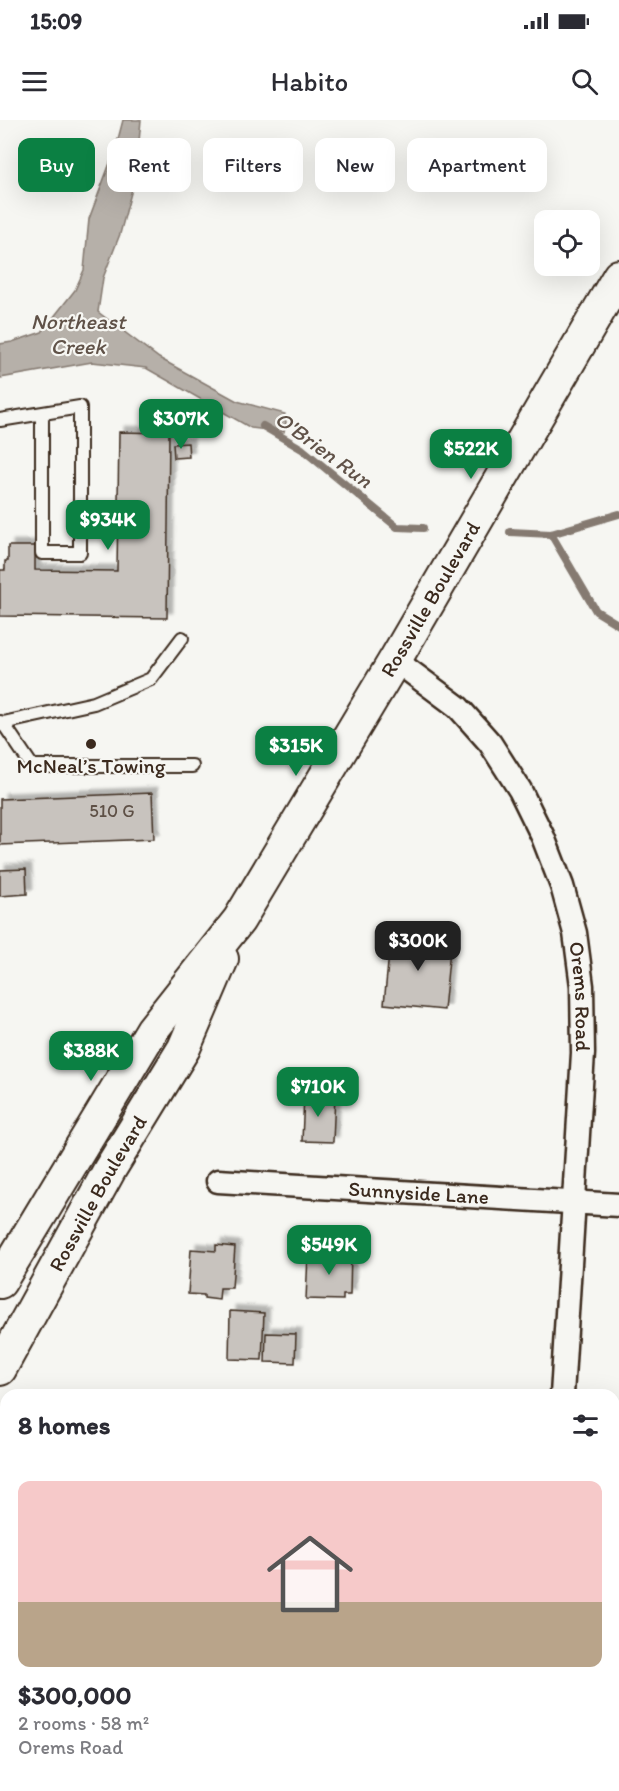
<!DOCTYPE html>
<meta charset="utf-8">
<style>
:root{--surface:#fff;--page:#f7f7f7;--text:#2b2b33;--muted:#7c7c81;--accent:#0b8043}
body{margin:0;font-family:Itim,sans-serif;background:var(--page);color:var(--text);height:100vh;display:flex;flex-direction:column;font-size:22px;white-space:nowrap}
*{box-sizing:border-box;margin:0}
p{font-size:20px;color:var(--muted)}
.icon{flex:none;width:33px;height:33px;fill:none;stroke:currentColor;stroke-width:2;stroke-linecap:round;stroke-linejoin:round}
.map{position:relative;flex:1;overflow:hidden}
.sheet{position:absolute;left:0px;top:1269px;width:620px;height:402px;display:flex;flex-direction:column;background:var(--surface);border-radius:18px 18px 0 0;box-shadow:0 6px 24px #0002}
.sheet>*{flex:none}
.banner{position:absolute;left:18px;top:18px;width:584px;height:54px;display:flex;gap:12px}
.controls{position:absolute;left:534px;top:90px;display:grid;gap:12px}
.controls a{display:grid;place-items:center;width:66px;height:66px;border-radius:12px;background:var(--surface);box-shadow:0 6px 24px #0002;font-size:30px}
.price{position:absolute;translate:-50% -51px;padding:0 14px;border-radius:12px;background:var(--accent);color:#fff;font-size:20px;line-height:39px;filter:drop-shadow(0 2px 3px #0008)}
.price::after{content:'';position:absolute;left:50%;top:36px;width:18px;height:14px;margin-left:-9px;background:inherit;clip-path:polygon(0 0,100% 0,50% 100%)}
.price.current{background:#222;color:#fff}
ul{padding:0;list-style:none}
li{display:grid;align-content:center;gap:12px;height:318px;padding:0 18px}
li span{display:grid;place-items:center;height:186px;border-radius:12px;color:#555}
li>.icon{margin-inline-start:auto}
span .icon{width:108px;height:108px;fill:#fffc;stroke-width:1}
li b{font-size:26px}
h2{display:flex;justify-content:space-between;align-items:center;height:72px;padding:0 18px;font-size:26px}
.chip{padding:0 21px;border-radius:12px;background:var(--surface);box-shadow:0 6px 24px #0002;font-size:21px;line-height:54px}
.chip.current{background:var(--accent);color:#fff}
.status{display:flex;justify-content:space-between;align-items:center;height:42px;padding:0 30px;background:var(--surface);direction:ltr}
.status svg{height:16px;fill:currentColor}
header{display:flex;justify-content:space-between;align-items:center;height:78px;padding:0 18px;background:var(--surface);font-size:27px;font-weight:600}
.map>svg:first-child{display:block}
.green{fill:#dad9d3;stroke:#8a8278;stroke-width:1.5}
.water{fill:#b6b0a9;stroke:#857a71;stroke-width:1.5}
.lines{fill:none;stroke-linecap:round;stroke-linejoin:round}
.stream{stroke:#857a71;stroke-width:8}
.building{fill:#c8c3be;stroke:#3b2a1e;stroke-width:1.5;filter:url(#shadow)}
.lane-casing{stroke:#3b2a1e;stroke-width:16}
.street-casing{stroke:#3b2a1e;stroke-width:27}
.secondary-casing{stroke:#3b2a1e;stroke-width:36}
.lane{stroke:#f6f6f2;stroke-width:12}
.street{stroke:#f6f6f2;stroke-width:22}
.secondary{stroke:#f6f6f2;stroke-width:32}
.poi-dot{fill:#3b2a1e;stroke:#f6f6f2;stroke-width:2}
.labels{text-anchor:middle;stroke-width:4.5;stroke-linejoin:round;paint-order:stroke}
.number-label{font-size:18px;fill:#5e5046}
.street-label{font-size:21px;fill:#3b2a1e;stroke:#f6f6f2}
.poi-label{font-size:21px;fill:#3b2a1e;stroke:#f6f6f2}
.water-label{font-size:22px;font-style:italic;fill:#605248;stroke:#f6f6f2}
</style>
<div class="status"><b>15:09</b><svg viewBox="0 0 49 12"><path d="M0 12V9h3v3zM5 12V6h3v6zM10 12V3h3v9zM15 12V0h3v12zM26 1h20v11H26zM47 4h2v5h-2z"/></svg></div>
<header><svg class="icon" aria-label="menu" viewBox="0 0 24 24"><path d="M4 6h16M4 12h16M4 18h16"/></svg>Habito<svg class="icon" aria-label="search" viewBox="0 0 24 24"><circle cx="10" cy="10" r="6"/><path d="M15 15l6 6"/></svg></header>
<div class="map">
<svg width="619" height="1671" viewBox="0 0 619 1671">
<defs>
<filter id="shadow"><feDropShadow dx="5.5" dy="-5.5" stdDeviation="1.5" flood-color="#0004"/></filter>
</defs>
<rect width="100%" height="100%" fill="#f6f6f2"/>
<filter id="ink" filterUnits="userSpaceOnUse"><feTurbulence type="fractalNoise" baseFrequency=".0167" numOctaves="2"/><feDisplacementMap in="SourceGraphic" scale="12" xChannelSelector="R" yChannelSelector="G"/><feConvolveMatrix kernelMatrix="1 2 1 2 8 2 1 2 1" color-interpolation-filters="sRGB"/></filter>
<g filter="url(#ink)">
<g class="green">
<polygon points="614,1641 619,1642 619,1671 555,1671 557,1665 614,1665"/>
<polygon points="315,1665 463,1665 462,1671 314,1671"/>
</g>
<polygon class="water" points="123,0 141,0 136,54 120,114 103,158 98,192 159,238 237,281 285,294 286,303 284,312 251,308 146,248 92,242 0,258 0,224 12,222 42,212 75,170 84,150 89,99 116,27"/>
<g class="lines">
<g class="stream">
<polyline points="263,306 302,329 397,407 423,408"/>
<polyline points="510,412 551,414 619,394"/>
<polyline points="551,414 596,491 619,505"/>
</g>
</g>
<g class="building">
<polygon points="119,312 169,313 167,498 0,496 0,450 5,450 5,441 8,441 8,426 35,426 35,450 117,451"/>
<polygon points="188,323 189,337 174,338 173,324"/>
<polygon points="152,673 154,719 0,725 0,679"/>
<polygon points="26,749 27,774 0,776 0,750"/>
<polygon points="391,813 451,819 444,890 384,884"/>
<polygon points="304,974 335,975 333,1022 302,1021"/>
<polygon points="216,1125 235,1127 232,1168 220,1168 219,1180 204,1178 204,1175 188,1174 191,1129 216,1131"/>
<polygon points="332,1132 351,1132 350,1175 343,1175 343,1180 306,1179 308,1135 332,1136"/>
<polygon points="230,1191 264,1193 262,1240 229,1239"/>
<polygon points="266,1213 296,1214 295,1243 265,1242"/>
<polygon points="619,1558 619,1587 614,1574 614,1561"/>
</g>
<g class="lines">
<defs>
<g id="lane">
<polyline points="0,300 80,287 80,433 42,433 42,294"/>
<polyline points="0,602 3,603 32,646 192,646"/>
<polyline points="3,603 94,583 151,559 182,518"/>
<polyline points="83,1671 105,1665"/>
</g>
<g id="street">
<path id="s1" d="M395,540L458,587L490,623L520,670L543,717L562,766L575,813L582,866L583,933L562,1275"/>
<path id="s2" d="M218,1061L619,1085"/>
<polyline points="614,1466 619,1467"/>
<polyline points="0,1554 6,1574"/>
<polyline points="32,1665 34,1671"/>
<polyline points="518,1671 519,1665"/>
</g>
<g id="secondary">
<path id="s3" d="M0,1162L152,910L239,800L395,540L619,156"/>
<path id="s4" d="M0,1249L110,1049L184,928L222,839"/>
</g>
</defs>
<use href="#lane" class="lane-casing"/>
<use href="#street" class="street-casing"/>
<use href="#secondary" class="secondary-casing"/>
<use href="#lane" class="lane"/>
<use href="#street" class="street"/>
<use href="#secondary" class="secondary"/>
</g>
</g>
<circle class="poi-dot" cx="91" cy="624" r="6"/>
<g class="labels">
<g class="number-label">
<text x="112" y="697">510 G</text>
</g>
<g class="street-label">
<text dy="7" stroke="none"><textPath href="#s3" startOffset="808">Rossville Boulevard</textPath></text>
<text dy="7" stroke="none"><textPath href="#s1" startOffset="400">Orems Road</textPath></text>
<text dy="7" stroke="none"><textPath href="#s2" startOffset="201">Sunnyside Lane</textPath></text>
<text dy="7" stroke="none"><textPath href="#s4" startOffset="201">Rossville Boulevard</textPath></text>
</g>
<g class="poi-label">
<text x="91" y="653">McNeal’s Towing</text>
</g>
<g class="water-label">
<text x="78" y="209">Northeast<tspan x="78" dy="25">Creek</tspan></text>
<text transform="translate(324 329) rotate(36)" y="8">O'Brien Run</text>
</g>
</g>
</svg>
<div class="controls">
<a><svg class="icon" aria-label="locate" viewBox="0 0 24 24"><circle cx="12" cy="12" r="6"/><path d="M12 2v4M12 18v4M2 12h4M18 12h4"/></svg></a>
</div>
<b class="price" style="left:181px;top:330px">$307K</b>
<b class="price" style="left:471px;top:360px">$522K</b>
<b class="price" style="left:108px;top:431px">$934K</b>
<b class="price" style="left:296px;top:657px">$315K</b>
<b class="price current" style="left:418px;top:852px">$300K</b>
<b class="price" style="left:91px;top:962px">$388K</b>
<b class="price" style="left:318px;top:998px">$710K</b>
<b class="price" style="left:329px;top:1156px">$549K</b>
<div class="banner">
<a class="chip current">Buy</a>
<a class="chip">Rent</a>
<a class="chip">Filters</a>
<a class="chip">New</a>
<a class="chip">Apartment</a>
</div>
<section class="sheet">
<h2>8 homes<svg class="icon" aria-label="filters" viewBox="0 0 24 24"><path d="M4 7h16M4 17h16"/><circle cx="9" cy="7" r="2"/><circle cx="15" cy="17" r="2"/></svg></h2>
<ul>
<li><span style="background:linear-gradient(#f6c9c9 65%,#b9a48a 0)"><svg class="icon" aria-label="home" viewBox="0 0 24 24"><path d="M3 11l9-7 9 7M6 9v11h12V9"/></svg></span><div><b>$300,000</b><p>2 rooms · 58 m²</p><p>Orems Road</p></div></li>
</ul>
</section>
</div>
